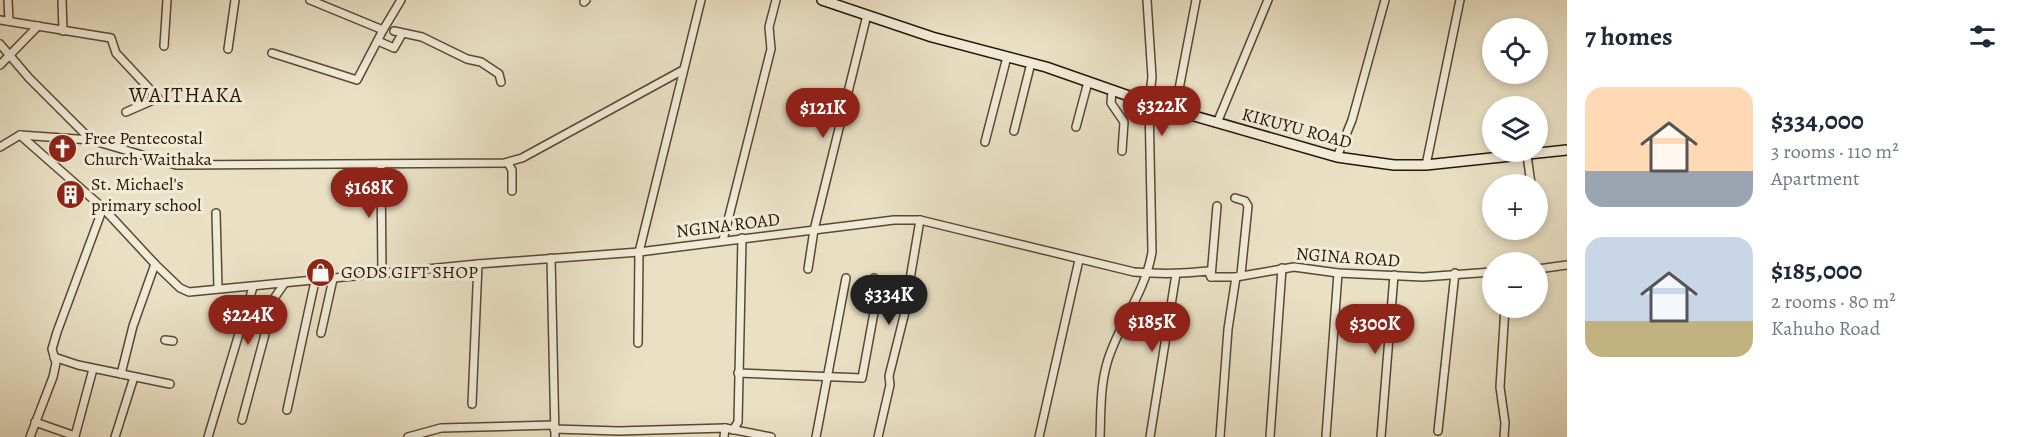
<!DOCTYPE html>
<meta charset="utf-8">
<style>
:root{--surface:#fff;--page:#f6f6f7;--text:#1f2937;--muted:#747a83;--accent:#8f2418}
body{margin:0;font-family:Alegreya,serif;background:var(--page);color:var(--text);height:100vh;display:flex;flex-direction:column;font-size:22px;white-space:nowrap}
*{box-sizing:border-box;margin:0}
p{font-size:20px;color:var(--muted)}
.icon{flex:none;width:33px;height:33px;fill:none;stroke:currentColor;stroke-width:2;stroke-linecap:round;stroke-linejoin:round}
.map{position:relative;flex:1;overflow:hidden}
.drawer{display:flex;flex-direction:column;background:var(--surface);width:450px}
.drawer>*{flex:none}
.buttons{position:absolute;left:1482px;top:18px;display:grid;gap:12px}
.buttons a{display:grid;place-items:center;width:66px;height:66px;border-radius:50%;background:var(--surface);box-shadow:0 3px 9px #0003;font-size:30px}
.price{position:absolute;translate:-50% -51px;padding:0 14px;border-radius:21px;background:var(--accent);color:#fff;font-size:20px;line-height:39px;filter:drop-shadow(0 2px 3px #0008)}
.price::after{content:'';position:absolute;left:50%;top:36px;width:18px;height:14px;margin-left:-9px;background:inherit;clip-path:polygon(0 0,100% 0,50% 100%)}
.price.current{background:#222;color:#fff}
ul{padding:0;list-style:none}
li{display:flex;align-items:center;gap:18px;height:150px;padding:0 18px}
li span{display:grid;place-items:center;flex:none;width:168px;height:120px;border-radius:18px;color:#555}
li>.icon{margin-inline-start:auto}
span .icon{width:72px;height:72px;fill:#fffc;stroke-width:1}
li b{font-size:26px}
h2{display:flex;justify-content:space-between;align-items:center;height:72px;padding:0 18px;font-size:26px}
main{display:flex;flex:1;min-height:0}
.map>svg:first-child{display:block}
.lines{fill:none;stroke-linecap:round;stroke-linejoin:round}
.minor-casing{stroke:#584931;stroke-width:10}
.secondary-casing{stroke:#281600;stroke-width:12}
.minor{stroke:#f1ecd9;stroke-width:7}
.secondary{stroke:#f1ecd9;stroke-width:9}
.labels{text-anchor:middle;stroke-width:6;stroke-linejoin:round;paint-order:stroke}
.street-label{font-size:18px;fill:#281600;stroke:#f1ecd9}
.poi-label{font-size:18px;fill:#281600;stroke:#f1ecd9;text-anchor:start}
.quarter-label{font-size:21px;letter-spacing:1.5px;fill:#281600;stroke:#f1ecd9}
</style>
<main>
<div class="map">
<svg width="1567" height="437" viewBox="0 0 1567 437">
<rect width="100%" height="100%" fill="#eae1c5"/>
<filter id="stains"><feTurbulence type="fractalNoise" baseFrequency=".00333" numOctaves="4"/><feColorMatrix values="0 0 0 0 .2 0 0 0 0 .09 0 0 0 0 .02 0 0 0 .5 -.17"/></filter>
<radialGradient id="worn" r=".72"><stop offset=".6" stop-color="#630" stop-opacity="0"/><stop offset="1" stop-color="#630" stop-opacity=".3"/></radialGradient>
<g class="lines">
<defs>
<g id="minor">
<polyline points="8,0 9,21"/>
<polyline points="62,0 63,31"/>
<polyline points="310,0 383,30 401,0"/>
<polyline points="584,2 586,0"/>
<polyline points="0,20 111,38 116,53 158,98 126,112"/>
<polyline points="394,31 422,37 467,59 481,62 499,74 501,82"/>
<polyline points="378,41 394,48 402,34"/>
<polyline points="0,44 29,78 91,140"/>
<polyline points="164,46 167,0"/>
<polyline points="228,49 235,0"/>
<polyline points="272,53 357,80 383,30"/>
<polyline points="0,65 38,26"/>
<polyline points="1112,90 1111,103 1124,122 1122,151"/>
<polyline points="1175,110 1196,0"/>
<polyline points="1217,123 1268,0"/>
<polyline points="1076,127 1088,82"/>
<polyline points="1014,131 1031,63"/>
<path d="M20,135L103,208L155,264L180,288L189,292L478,264L639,252L894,220H920L1134,272C1158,274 1183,274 1208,271L1211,277H1236L1294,267L1338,273L1423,277L1492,272"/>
<polyline points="985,142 1007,57"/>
<polyline points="0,147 20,135 91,140 176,165 504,163 522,158 683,70"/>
<polyline points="1527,155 1531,184"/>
<polyline points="1337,157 1352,120 1385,0"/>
<polyline points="508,163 512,170 512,191"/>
<polyline points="381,165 382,273"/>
<polyline points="1426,165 1460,0"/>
<polyline points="1235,198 1245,201 1248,206 1241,274"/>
<polyline points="216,213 218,288"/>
<polyline points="723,240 771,49 769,27 776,0"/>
<polyline points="551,258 555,437"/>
<polyline points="808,269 814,230 867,15"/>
<polyline points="1538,269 1567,265"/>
<polyline points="1211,277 1217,206"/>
<polyline points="321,333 333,279"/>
<polyline points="165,340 173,341"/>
<polyline points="638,343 639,252 701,0"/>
<polyline points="54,357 78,365 170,384"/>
<polyline points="738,373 862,378 875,307 874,278"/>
<polyline points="121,374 133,326 155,264"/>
<polyline points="472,404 478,264"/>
<polyline points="287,410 315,281"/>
<polyline points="242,420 275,297 284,284"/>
<polyline points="35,422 75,436 93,369"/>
<polyline points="554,429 619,431 725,428 771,437"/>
<polyline points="733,430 738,422 742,238"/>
<polyline points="1438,431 1455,273"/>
<polyline points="1326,436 1338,273"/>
<polyline points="30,437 53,377 56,363 52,349 57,332 103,208"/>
<polyline points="115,437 134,377"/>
<polyline points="208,437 253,287"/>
<polyline points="408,437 441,428 554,425"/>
<polyline points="724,437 725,428"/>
<polyline points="816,437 846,278"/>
<polyline points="878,437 890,385 889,376 911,288 909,285 920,220"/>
<polyline points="1039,437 1079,260"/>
<path d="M1100,437C1101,413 1100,387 1107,363C1118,324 1145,294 1152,252L1149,103L1152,77L1147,0"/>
<polyline points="1150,437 1176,274"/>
<polyline points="1220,437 1228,329 1236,277"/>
<polyline points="1270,437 1282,268"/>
<polyline points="1381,437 1394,275"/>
<polyline points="1504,437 1505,423 1500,387 1505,308"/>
</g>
<polyline id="secondary" points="822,0 932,37 1046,67 1149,103 1337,157 1394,165 1426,165 1567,150"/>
</defs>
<use href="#minor" class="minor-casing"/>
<use href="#secondary" class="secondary-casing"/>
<use href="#minor" class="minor"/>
<use href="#secondary" class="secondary"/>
</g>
<defs>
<symbol id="church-disc" viewBox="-11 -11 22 22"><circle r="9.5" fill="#8f2418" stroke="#f1ecd9"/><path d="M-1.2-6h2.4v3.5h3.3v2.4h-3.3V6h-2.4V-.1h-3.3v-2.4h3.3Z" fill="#fff"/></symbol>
<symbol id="building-disc" viewBox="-11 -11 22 22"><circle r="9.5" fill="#8f2418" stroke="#f1ecd9"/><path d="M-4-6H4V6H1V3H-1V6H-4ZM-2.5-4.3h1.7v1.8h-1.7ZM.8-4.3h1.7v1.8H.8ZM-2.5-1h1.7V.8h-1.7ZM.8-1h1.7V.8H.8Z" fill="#fff"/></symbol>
<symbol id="shop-disc" viewBox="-11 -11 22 22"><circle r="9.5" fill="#8f2418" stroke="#f1ecd9"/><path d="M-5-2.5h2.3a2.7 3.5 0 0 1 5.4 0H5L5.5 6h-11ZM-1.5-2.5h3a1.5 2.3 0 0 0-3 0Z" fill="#fff"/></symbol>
</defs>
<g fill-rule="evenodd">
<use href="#church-disc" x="46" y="132" width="33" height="33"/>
<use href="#building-disc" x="54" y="178" width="33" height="33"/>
<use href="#shop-disc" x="304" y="256" width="33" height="33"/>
</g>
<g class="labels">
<g class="street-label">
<text transform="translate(1297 128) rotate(15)" y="6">KIKUYU ROAD</text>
<text transform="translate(728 225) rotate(-7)" y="6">NGINA ROAD</text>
<text transform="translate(1348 257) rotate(4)" y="6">NGINA ROAD</text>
</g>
<g class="poi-label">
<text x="84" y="144">Free Pentecostal<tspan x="84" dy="21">Church Waithaka</tspan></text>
<text x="91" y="190">St. Michael's<tspan x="91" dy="21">primary school</tspan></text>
<text x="341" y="278">GODS GIFT SHOP</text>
</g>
<g class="quarter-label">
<text x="186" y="102">WAITHAKA</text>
</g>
</g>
<rect width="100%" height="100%" filter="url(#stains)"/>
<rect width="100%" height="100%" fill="url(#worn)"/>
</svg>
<div class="buttons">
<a><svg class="icon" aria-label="locate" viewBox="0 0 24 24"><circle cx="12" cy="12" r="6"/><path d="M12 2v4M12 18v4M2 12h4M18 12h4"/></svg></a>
<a><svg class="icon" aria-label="layers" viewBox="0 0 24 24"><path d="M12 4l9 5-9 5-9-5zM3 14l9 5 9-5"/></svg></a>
<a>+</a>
<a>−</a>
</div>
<b class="price" style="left:1162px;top:137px">$322K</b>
<b class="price" style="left:823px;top:139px">$121K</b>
<b class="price" style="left:369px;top:219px">$168K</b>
<b class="price current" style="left:889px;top:326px">$334K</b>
<b class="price" style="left:248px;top:346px">$224K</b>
<b class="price" style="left:1152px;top:353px">$185K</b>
<b class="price" style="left:1375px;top:355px">$300K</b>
</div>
<section class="drawer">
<h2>7 homes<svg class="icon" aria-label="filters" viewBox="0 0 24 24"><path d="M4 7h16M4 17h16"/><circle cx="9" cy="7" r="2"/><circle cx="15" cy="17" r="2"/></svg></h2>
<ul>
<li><span style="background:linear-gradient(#ffd9b3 70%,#9aa5b1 0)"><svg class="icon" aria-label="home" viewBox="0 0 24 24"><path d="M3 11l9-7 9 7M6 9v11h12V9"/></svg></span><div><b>$334,000</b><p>3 rooms · 110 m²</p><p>Apartment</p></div></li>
<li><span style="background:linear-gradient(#c9d6e8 70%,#c2b280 0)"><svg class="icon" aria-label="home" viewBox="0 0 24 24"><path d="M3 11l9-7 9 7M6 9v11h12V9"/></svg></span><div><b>$185,000</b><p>2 rooms · 80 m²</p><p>Kahuho Road</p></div></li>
</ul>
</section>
</main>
